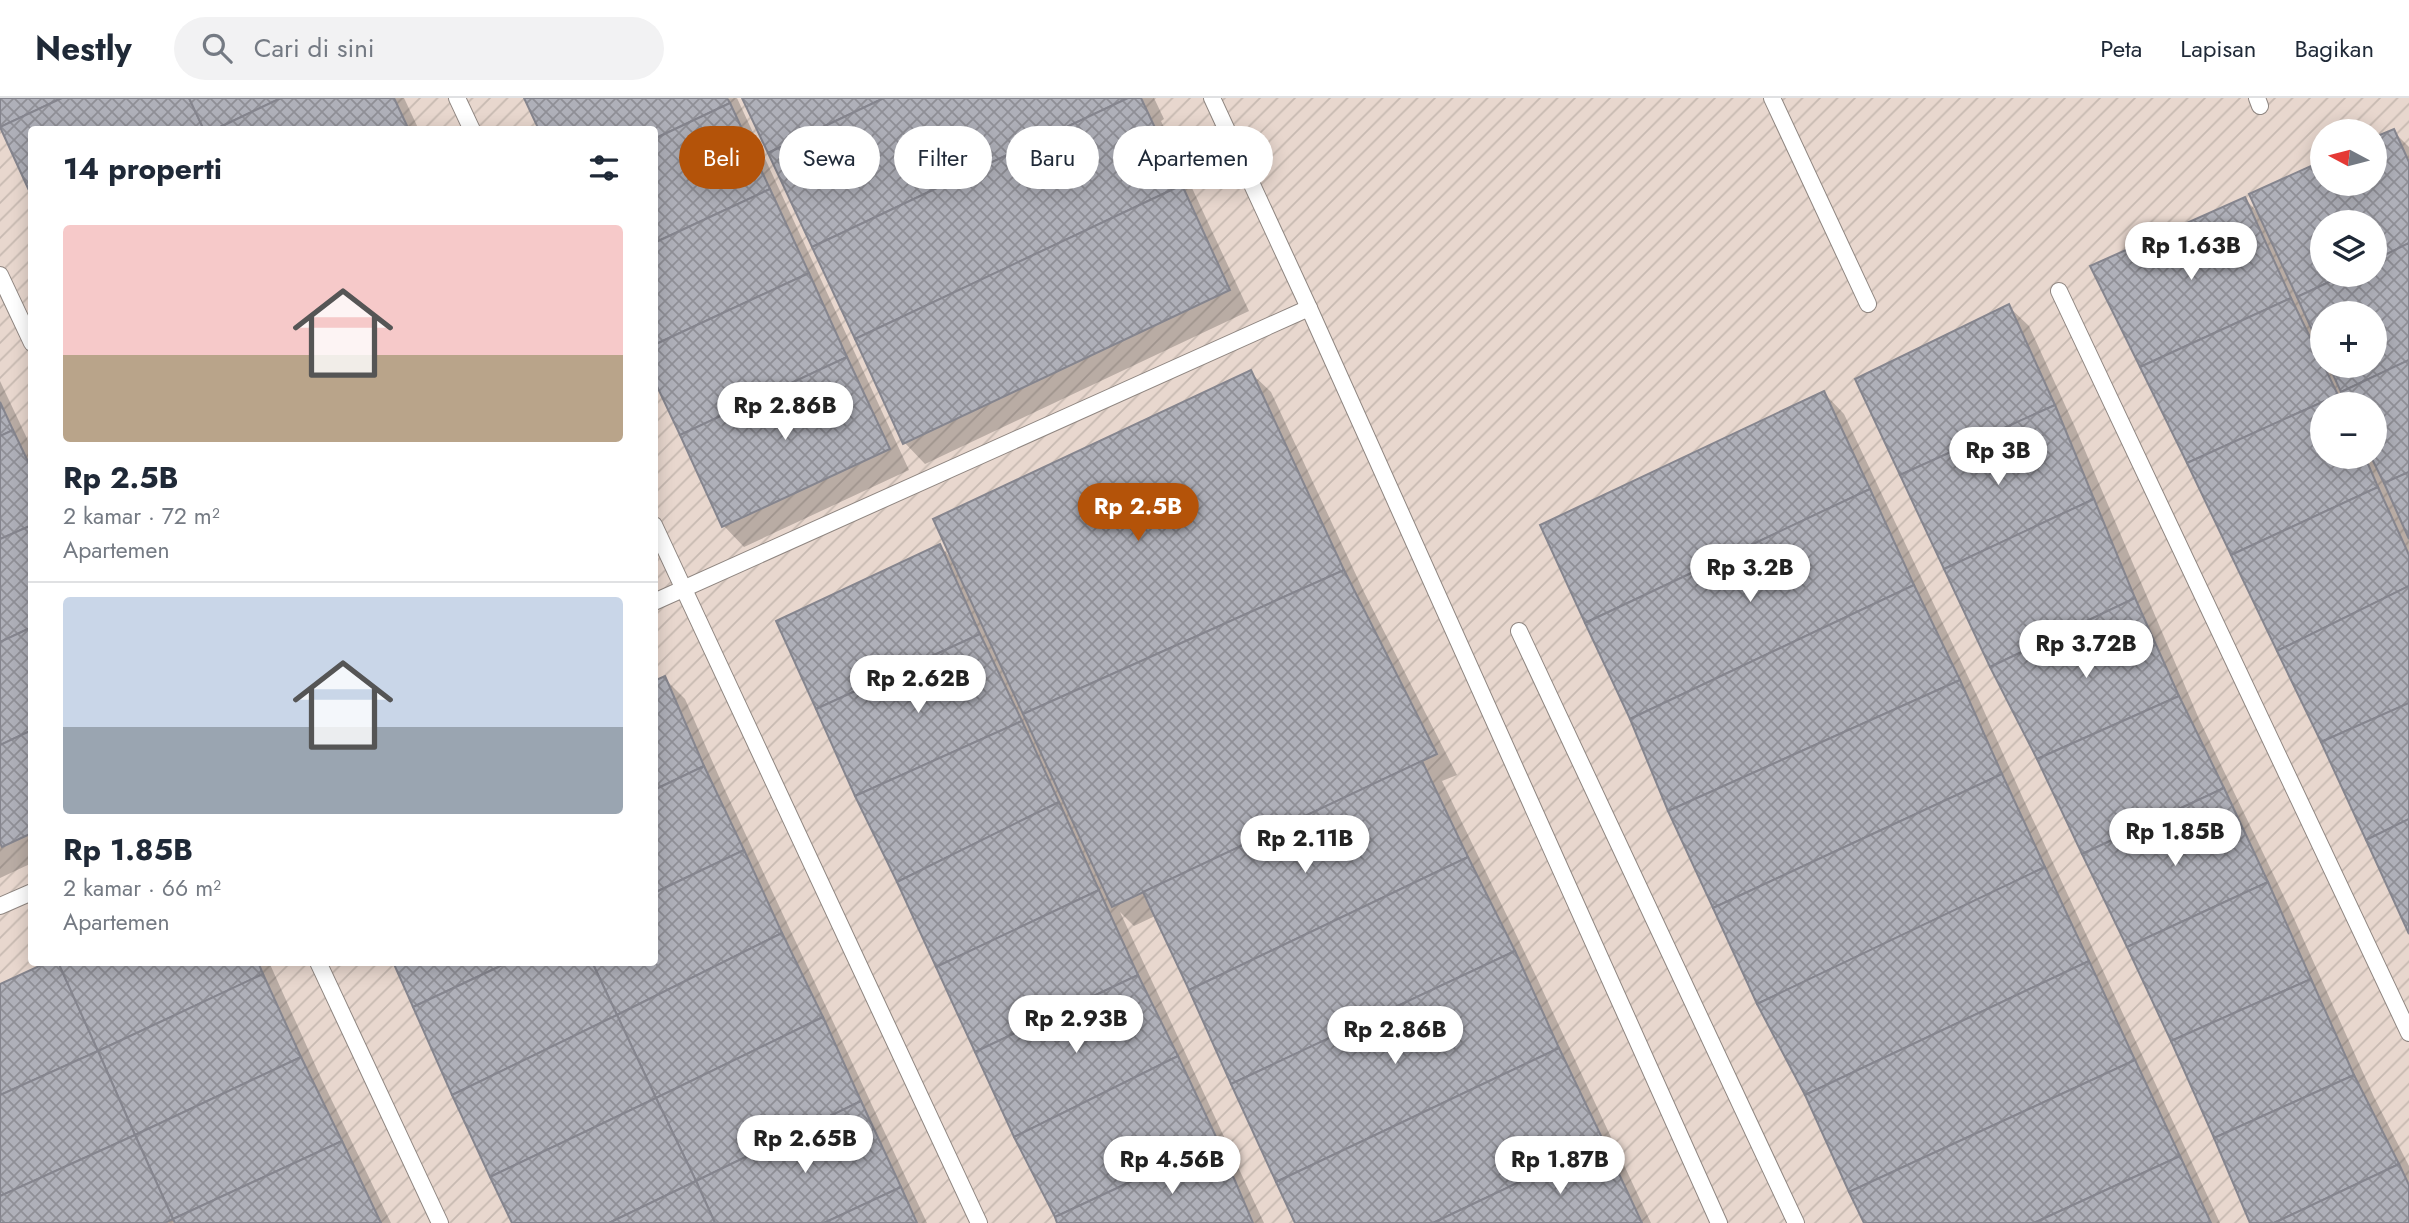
<!DOCTYPE html>
<html lang="id">
<meta charset="utf-8">
<style>
:root{--surface:#fff;--page:#f2f2f3;--text:#1f2937;--muted:#747a83;--line:#e0e1e3;--accent:#b45309}
body{margin:0;font-family:Jost,sans-serif;background:var(--page);color:var(--text);height:100vh;display:flex;flex-direction:column;font-size:26px;white-space:nowrap}
*{box-sizing:border-box;margin:0}
p{font-size:23px;color:var(--muted)}
.icon{flex:none;width:38px;height:38px;fill:none;stroke:currentColor;stroke-width:2;stroke-linecap:round;stroke-linejoin:round}
.map{position:relative;flex:1;overflow:hidden}
.side{position:absolute;left:28px;top:28px;width:630px;height:840px;display:flex;flex-direction:column;background:var(--surface);border-radius:7px;box-shadow:0 4px 18px #0003}
.side>*{flex:none}
.hud{position:absolute;left:679px;top:28px;width:665px;height:63px;display:flex;gap:14px}
.needle{width:46px;rotate:277deg}
.buttons{position:absolute;left:2310px;top:21px;display:grid;gap:14px}
.buttons a{display:grid;place-items:center;width:77px;height:77px;border-radius:50%;background:var(--surface);box-shadow:0 4px 18px #0003;font-size:35px}
.price{position:absolute;translate:-50% -60px;padding:0 16px;border-radius:24px;background:#fff;color:#222;font-size:23px;line-height:46px;filter:drop-shadow(0 2px 4px #0008)}
.price::after{content:'';position:absolute;left:50%;top:42px;width:21px;height:16px;margin-left:-10px;background:inherit;clip-path:polygon(0 0,100% 0,50% 100%)}
.price.on{background:var(--accent);color:#fff}
ul{padding:0;list-style:none}
li{display:grid;align-content:center;gap:14px;height:371px;padding:0 35px}
li+li{border-top:2px solid var(--line)}
li span{display:grid;place-items:center;height:217px;border-radius:7px;color:#555}
li>.icon{margin-inline-start:auto}
span .icon{width:126px;height:126px;fill:#fffc;stroke-width:1}
li b{font-size:30px}
h2{display:flex;justify-content:space-between;align-items:center;height:84px;padding:0 35px;font-size:30px}
.chip{padding:0 24px;border-radius:32px;background:var(--surface);box-shadow:0 4px 18px #0003;font-size:24px;line-height:63px}
.chip.on{background:var(--accent);color:#fff}
header{display:flex;align-items:center;gap:42px;box-sizing:border-box;height:98px;padding:0 35px;background:var(--surface);border-bottom:2px solid var(--line)}
header strong{font-size:33px}
nav{display:flex;gap:38px;margin-inline-start:auto;font-size:24px}
.search{width:490px;height:63px;background:var(--page);display:flex;align-items:center;gap:18px;box-sizing:border-box;padding:0 24px;border-radius:38px;color:var(--muted);font-size:26px}
.map>svg:first-child{display:block}
.industrial{fill:url(#industrial-furrows);fill-rule:evenodd}
.shadow{fill:#0003;fill-rule:evenodd}
.building{fill:url(#building-cross-hatch);stroke:#85858e;stroke-width:2}
.lines{fill:none;stroke-linecap:round;stroke-linejoin:round}
.lane-casing{stroke:#8f8681;stroke-width:18}
.lane{stroke:#fff;stroke-width:16}
</style>
<header>
<strong>Nestly</strong>
<div class="search"><svg class="icon" aria-label="search" viewBox="0 0 24 24"><circle cx="10" cy="10" r="6"/><path d="M15 15l6 6"/></svg>Cari di sini</div>
<nav><a>Peta</a><a>Lapisan</a><a>Bagikan</a></nav>
</header>
<div class="map">
<svg width="2409" height="1125" viewBox="0 0 2409 1125">
<defs>
<pattern id="industrial-furrows" width="10" height="10" patternUnits="userSpaceOnUse" patternTransform="scale(1.75)"><rect width="10" height="10" fill="#e8d7ce"/><path d="M-1 1l2-2M0 10L10 0M9 11l2-2" fill="none" stroke="#c7b9b1"/></pattern>
<pattern id="building-cross-hatch" width="8" height="8" patternUnits="userSpaceOnUse" patternTransform="scale(1.75)"><rect width="8" height="8" fill="#afb0b9"/><path d="M0 0l8 8M0 8l8-8" fill="none" stroke="#8f8f96"/></pattern>
</defs>
<rect width="100%" height="100%" fill="#f0e6e0"/>
<path class="industrial" d="M0,0H2409V1125H0ZM32,32H654V864H32ZM2322,33H2375V86H2322ZM2322,124H2375V177H2322ZM2322,215H2375V268H2322ZM2322,306H2375V359H2322Z"/>
<g class="shadow">
<polygon points="0,0 404,0 419,32 32,32 0,27"/>
<polygon points="526,0 737,0 909,372 744,449 724,428 654,278 654,32"/>
<polygon points="744,0 1154,0 1164,21 1161,23 1249,213 925,366 905,345"/>
<path d="M2393,33L2409,49V833L2245,101L2260,117L2252,97L2322,65V86H2375V41ZM2322,124H2375V177H2322ZM2322,215H2375V268H2322ZM2322,306H2375V359H2322Z"/>
<polygon points="2008,208 2029,228 2075,329 2199,621 2288,807 2374,999 2409,1068 2409,1125 2252,1125"/>
<polygon points="1250,274 1271,294 1364,494 1457,677 1442,683 1535,876 1651,1125 1296,1125 1155,818 1134,828 1120,814 1264,1125 1059,1125 940,448 953,462"/>
<polygon points="0,283 32,351 32,765 0,780"/>
<polygon points="1824,295 1844,316 1980,604 2022,698 2220,1125 1867,1125 1806,996 1759,905 1542,428"/>
<polygon points="664,580 685,601 724,690 927,1125 515,1125 654,864"/>
<polygon points="53,864 269,864 321,980 391,1125 0,1125 0,888"/>
</g>
<g class="building">
<polygon points="0,0 62,0 0,29"/>
<polygon points="62,0 189,0 204,32 32,32 32,99 0,29"/>
<polygon points="189,0 281,0 214,32 204,32"/>
<polygon points="281,0 394,0 409,32 214,32"/>
<polygon points="524,0 727,0 730,5 654,41 654,32 539,32"/>
<polygon points="742,0 884,0 768,55"/>
<polygon points="884,0 1128,0 812,149 768,55"/>
<polygon points="1128,0 1141,0 1182,87 855,241 812,149"/>
<polygon points="730,5 770,91 654,145 654,41"/>
<polygon points="2394,31 2409,64 2409,145 2375,162 2375,124 2322,124 2322,177 2344,177 2297,199 2249,96 2322,63 2322,86 2375,86 2375,39"/>
<polygon points="1182,87 1230,192 903,346 855,241"/>
<polygon points="770,91 809,175 654,247 654,145"/>
<polygon points="2245,99 2291,200 2140,269 2090,168"/>
<polygon points="2409,145 2409,262 2341,294 2329,268 2375,268 2375,215 2322,215 2322,254 2297,199 2344,177 2375,177 2375,162"/>
<polygon points="809,175 847,259 680,337 654,282 654,247"/>
<polygon points="2291,200 2338,297 2187,365 2140,269"/>
<polygon points="2009,206 2055,307 1900,377 1855,281"/>
<polygon points="847,259 890,351 722,429 680,337"/>
<polygon points="2409,262 2409,374 2384,385 2371,359 2375,359 2375,306 2347,306 2341,294"/>
<polygon points="1251,272 1344,472 1023,616 933,421"/>
<polygon points="1824,293 1870,391 1585,525 1540,427"/>
<polygon points="2338,297 2342,306 2322,306 2322,359 2365,359 2378,389 2231,457 2187,365"/>
<polygon points="0,304 13,332 0,338"/>
<polygon points="2055,307 2094,401 1944,471 1900,377"/>
<polygon points="13,332 32,372 32,427 0,441 0,338"/>
<polygon points="2409,374 2409,441 2384,385"/>
<polygon points="2378,389 2409,457 2409,488 2277,553 2231,457"/>
<polygon points="1870,391 1914,487 1630,621 1585,525"/>
<polygon points="2094,401 2135,500 1990,569 1944,471"/>
<polygon points="32,427 32,529 0,544 0,441"/>
<polygon points="940,446 980,536 816,611 776,523"/>
<polygon points="1344,472 1437,656 1112,809 1023,616"/>
<polygon points="1914,487 1960,582 1668,713 1630,621"/>
<polygon points="2409,488 2409,605 2321,644 2277,553"/>
<polygon points="2135,500 2179,598 2037,661 1990,569"/>
<polygon points="32,529 32,632 0,647 0,544"/>
<polygon points="980,536 1022,623 855,698 816,611"/>
<polygon points="665,578 704,668 654,692 654,583"/>
<polygon points="1960,582 2002,676 1713,810 1668,713"/>
<polygon points="2179,598 2224,690 2082,756 2037,661"/>
<polygon points="2409,605 2409,721 2366,742 2321,644"/>
<polygon points="1022,623 1059,704 897,784 855,698"/>
<polygon points="32,632 32,735 2,749 0,745 0,647"/>
<polygon points="1422,663 1468,759 1189,892 1143,794"/>
<polygon points="704,668 744,752 654,795 654,692"/>
<polygon points="2002,676 2045,769 1757,906 1713,810"/>
<polygon points="2224,690 2268,784 2127,849 2082,756"/>
<polygon points="1059,704 1099,792 936,869 897,784"/>
<polygon points="2409,721 2409,836 2366,742"/>
<polygon points="744,752 782,835 617,917 592,864 654,864 654,795"/>
<polygon points="1468,759 1515,853 1231,986 1189,892"/>
<polygon points="2045,769 2089,863 1805,997 1757,906"/>
<polygon points="2268,784 2311,881 2171,943 2127,849"/>
<polygon points="1099,792 1138,877 975,954 936,869"/>
<polygon points="782,835 823,919 656,1000 617,917"/>
<polygon points="1515,853 1559,950 1276,1084 1231,986"/>
<polygon points="2089,863 2135,962 1849,1094 1805,997"/>
<polygon points="48,864 58,864 98,953 0,997 0,886"/>
<polygon points="58,864 258,864 263,876 98,953"/>
<polygon points="393,864 509,864 413,909"/>
<polygon points="509,864 592,864 617,917 452,997 413,909"/>
<polygon points="263,876 301,959 135,1037 98,953"/>
<polygon points="1138,877 1178,958 1014,1039 975,954"/>
<polygon points="2311,881 2354,977 2214,1040 2171,943"/>
<polygon points="617,917 656,1000 490,1079 452,997"/>
<polygon points="823,919 861,1003 696,1083 656,1000"/>
<polygon points="1559,950 1604,1044 1433,1125 1295,1125 1276,1084"/>
<polygon points="98,953 135,1037 0,1098 0,997"/>
<polygon points="1178,958 1218,1043 1055,1119 1014,1039"/>
<polygon points="301,959 342,1043 173,1121 135,1037"/>
<polygon points="2135,962 2180,1058 2034,1125 1864,1125 1849,1094"/>
<polygon points="2354,977 2399,1066 2274,1125 2250,1125 2214,1040"/>
<polygon points="656,1000 696,1083 609,1125 512,1125 490,1079"/>
<polygon points="861,1003 901,1089 824,1125 715,1125 696,1083"/>
<polygon points="135,1037 173,1121 165,1125 0,1125 0,1098"/>
<polygon points="342,1043 381,1125 175,1125 173,1121"/>
<polygon points="1218,1043 1253,1125 1057,1125 1055,1119"/>
<polygon points="1604,1044 1642,1125 1433,1125"/>
<polygon points="2180,1058 2211,1125 2034,1125"/>
<polygon points="2399,1066 2409,1087 2409,1125 2274,1125"/>
<polygon points="696,1083 715,1125 609,1125"/>
<polygon points="901,1089 917,1125 824,1125"/>
</g>
<g class="lines">
<defs>
<g id="lane">
<polyline points="457,0 472,32"/>
<polyline points="1212,0 1309,210 1719,1125"/>
<polyline points="1772,0 1868,206"/>
<polyline points="2257,0 2260,8"/>
<polyline points="0,177 32,245"/>
<polyline points="2059,193 2409,935"/>
<polyline points="654,427 979,1125"/>
<polyline points="654,504 1309,210"/>
<polyline points="1519,533 1796,1125"/>
<polyline points="0,808 32,794"/>
<polyline points="318,864 440,1125"/>
</g>
</defs>
<use href="#lane" class="lane-casing"/>
<use href="#lane" class="lane"/>
</g>
</svg>
<div class="buttons">
<a><svg class="needle" viewBox="-14 -14 28 28"><path d="M0-13l5 13h-10z" fill="#e53935"/><path d="M0 13l5-13h-10z" fill="#747a83"/></svg></a>
<a><svg class="icon" aria-label="layers" viewBox="0 0 24 24"><path d="M12 4l9 5-9 5-9-5zM3 14l9 5 9-5"/></svg></a>
<a>+</a>
<a>−</a>
</div>
<b class="price" style="left:2191px;top:184px">Rp 1.63B</b>
<b class="price" style="left:785px;top:344px">Rp 2.86B</b>
<b class="price" style="left:1998px;top:389px">Rp 3B</b>
<b class="price on" style="left:1138px;top:445px">Rp 2.5B</b>
<b class="price" style="left:1750px;top:506px">Rp 3.2B</b>
<b class="price" style="left:2086px;top:582px">Rp 3.72B</b>
<b class="price" style="left:918px;top:617px">Rp 2.62B</b>
<b class="price" style="left:2175px;top:770px">Rp 1.85B</b>
<b class="price" style="left:1305px;top:777px">Rp 2.11B</b>
<b class="price" style="left:1076px;top:957px">Rp 2.93B</b>
<b class="price" style="left:1395px;top:968px">Rp 2.86B</b>
<b class="price" style="left:805px;top:1077px">Rp 2.65B</b>
<b class="price" style="left:1172px;top:1098px">Rp 4.56B</b>
<b class="price" style="left:1560px;top:1098px">Rp 1.87B</b>
<div class="hud">
<a class="chip on">Beli</a>
<a class="chip">Sewa</a>
<a class="chip">Filter</a>
<a class="chip">Baru</a>
<a class="chip">Apartemen</a>
</div>
<section class="side">
<h2>14 properti<svg class="icon" aria-label="filters" viewBox="0 0 24 24"><path d="M4 7h16M4 17h16"/><circle cx="9" cy="7" r="2"/><circle cx="15" cy="17" r="2"/></svg></h2>
<ul>
<li><span style="background:linear-gradient(#f6c9c9 60%,#b9a48a 0)"><svg class="icon" aria-label="home" viewBox="0 0 24 24"><path d="M3 11l9-7 9 7M6 9v11h12V9"/></svg></span><div><b>Rp 2.5B</b><p>2 kamar · 72 m²</p><p>Apartemen</p></div></li>
<li><span style="background:linear-gradient(#c9d6e8 60%,#9aa5b1 0)"><svg class="icon" aria-label="home" viewBox="0 0 24 24"><path d="M3 11l9-7 9 7M6 9v11h12V9"/></svg></span><div><b>Rp 1.85B</b><p>2 kamar · 66 m²</p><p>Apartemen</p></div></li>
</ul>
</section>
</div>
